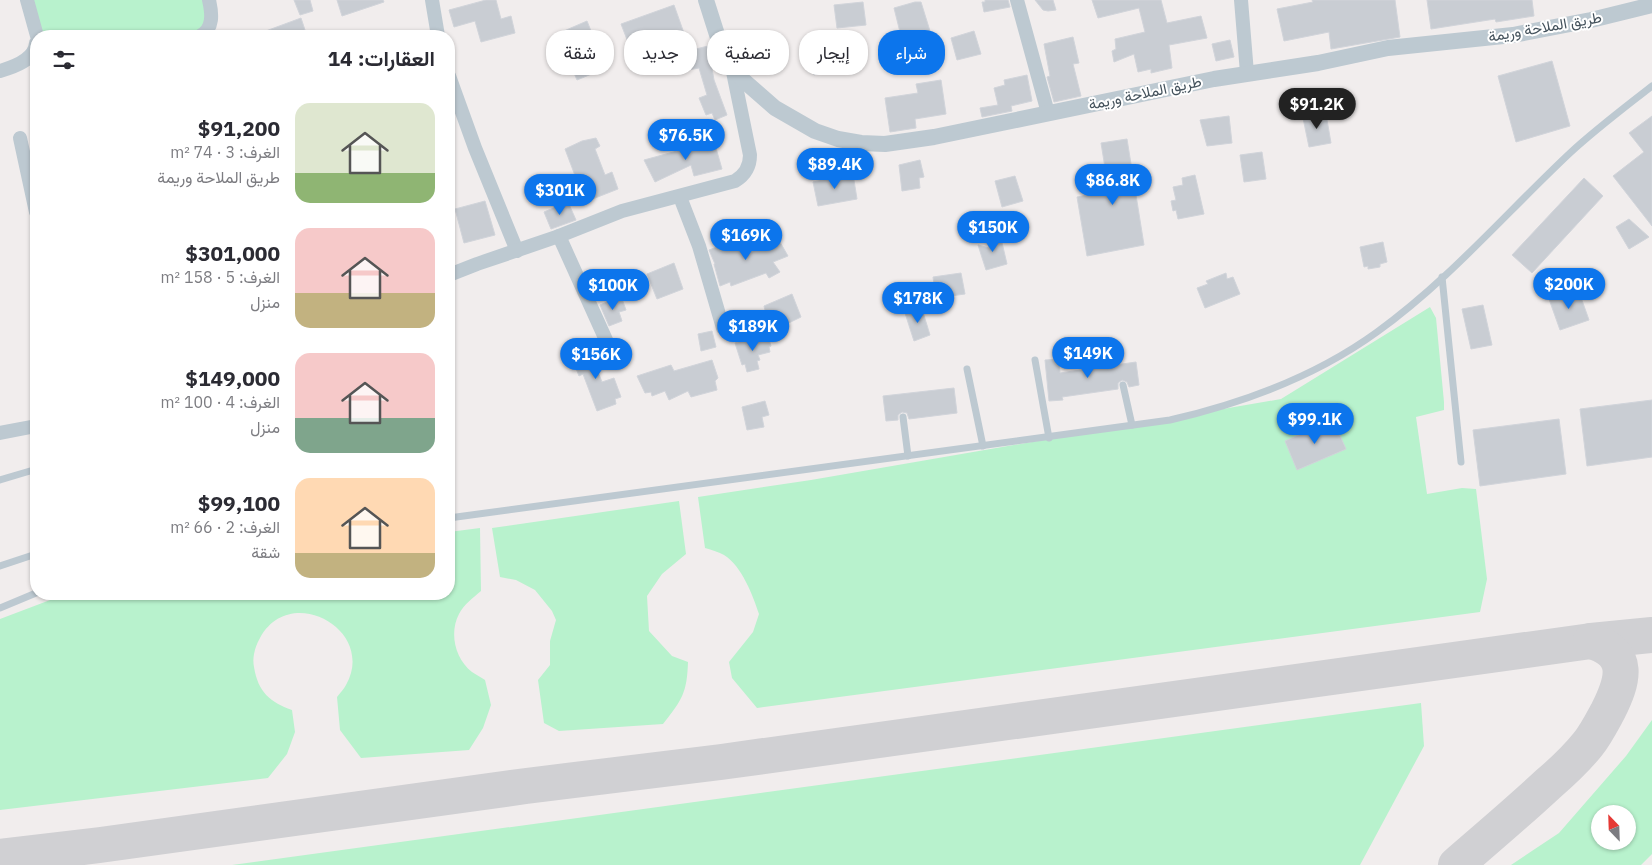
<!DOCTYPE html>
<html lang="ar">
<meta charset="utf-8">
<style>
:root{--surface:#fff;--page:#f2f2f3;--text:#2b2b33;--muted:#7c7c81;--accent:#0c75ec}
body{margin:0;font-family:"IBM Plex Sans",Vazirmatn,sans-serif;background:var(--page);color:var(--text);direction:rtl;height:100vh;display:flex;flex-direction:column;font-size:19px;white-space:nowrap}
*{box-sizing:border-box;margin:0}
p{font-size:16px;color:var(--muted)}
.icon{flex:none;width:28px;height:28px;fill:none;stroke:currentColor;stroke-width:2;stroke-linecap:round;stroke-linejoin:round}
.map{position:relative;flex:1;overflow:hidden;direction:ltr}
.sheet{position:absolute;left:30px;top:30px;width:425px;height:570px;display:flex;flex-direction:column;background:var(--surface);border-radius:20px;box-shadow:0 1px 4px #0004;direction:rtl}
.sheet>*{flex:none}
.hud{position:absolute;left:470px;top:30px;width:475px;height:45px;direction:rtl;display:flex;gap:10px}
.needle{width:32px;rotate:337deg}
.tools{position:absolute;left:1591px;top:805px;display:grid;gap:10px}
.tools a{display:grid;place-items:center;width:45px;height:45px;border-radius:50%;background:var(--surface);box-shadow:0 1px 4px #0004;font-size:25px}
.price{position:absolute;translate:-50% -42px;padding:0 11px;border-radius:18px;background:var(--accent);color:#fff;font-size:16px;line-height:32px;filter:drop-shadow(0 1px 2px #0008)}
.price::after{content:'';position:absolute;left:50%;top:30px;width:15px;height:11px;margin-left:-8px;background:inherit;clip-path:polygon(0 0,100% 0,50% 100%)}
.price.active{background:#222;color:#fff}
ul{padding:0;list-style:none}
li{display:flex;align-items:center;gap:15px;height:125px;padding:0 20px}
li span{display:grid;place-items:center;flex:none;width:140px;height:100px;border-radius:15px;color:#555}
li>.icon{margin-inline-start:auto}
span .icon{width:60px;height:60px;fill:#fffc;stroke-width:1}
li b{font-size:21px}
h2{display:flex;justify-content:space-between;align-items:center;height:60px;padding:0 20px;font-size:21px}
.pill{padding:0 18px;border-radius:20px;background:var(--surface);box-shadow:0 1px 4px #0004;font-size:18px;line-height:45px}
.pill.active{background:var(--accent);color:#fff}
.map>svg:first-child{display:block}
.green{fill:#b8f2cd;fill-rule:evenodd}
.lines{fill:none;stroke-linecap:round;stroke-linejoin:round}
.taxiway{stroke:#d0d0d3;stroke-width:36}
.building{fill:#c9cdd3;stroke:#d1d4da}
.service{stroke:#bdc9d1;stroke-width:7}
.minor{stroke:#bdc9d1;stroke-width:14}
.tertiary{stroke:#bdc9d1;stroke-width:16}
.labels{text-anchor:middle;stroke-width:4;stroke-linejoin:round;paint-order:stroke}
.street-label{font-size:15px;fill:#44525c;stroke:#fff}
</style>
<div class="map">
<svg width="1652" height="865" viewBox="0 0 1652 865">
<rect width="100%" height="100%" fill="#f1eded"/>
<g class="green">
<polygon points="27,0 209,0 212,18 200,36 37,36"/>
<path d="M1430,307L1436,318L1444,402V410L1416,417L1427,494L1462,488L1476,489L1487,579L1480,612L757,708L732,678L729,662L753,632L759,614C753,596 742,566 724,555C719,552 712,550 705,548L698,497L811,480L1281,399Z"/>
<path d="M679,501L686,554L662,574L647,596L649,631L672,656L688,662C687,693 682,700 663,724L559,731L544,723L538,680L550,665V641L556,620L552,611L535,590L516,580L500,577L492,528Z"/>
<path d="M480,528L481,591C473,598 464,604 459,614C449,633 455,659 472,672C476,675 481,677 485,680L491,705L483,728L469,750L361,758L340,730L337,697C340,693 344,689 346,685C377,630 290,582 260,638C255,647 252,657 254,667C258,692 270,702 292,710L295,732L287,754L268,778L0,810V619L66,594H449V532Z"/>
<polygon points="1421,703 1424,746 1360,865 232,865"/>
<path d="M1652,720V854L1641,865H1511L1559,833L1626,756ZM1600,814H1628V841H1600Z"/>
</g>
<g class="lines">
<g class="taxiway">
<polyline points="0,857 100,845 526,786 721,762 1591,641 1652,635"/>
<path d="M1456,865C1487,838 1518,812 1548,784C1562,772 1576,759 1588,744C1596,734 1602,722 1608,711C1623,681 1632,653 1591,641"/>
</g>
</g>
<g class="building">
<polygon points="294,0 310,0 313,11 300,15"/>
<polygon points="337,0 383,0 384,2 342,16"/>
<polygon points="486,0 496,0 501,19 511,16 515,33 481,42 475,21 454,27 449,10"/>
<polygon points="985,0 1008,0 1010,7 984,12 982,2 985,2"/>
<polygon points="1035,0 1053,0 1056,10 1048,11 1043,10"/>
<polygon points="1092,0 1161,0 1167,23 1201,16 1207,38 1169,45 1172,68 1151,73 1151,69 1138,72 1134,54 1114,62 1112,51 1116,49 1115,39 1145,32 1139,8 1098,18"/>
<polygon points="1312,0 1395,0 1400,37 1331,49 1329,32 1284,41 1277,9 1313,2"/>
<polygon points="1427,0 1532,0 1534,16 1496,22 1495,19 1431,29"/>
<polygon points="863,2 866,25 837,28 834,5"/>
<polygon points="915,2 921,2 934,44 905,52 894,8"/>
<polygon points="674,5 685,36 633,55 621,24"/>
<polygon points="301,18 307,36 255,36 255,35"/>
<polygon points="587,21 606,68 577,80 557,34"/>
<polygon points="974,31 981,54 957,60 951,38"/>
<polygon points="1073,37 1079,63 1073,64 1081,96 1054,102 1047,77 1050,76 1044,44"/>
<polygon points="1230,40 1234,57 1216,61 1212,44"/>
<polygon points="708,46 714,80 727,115 715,120 712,113 706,115 699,98 707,95 699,68 688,70 684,52"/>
<polygon points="835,56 839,67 814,75 810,65"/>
<polygon points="1552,61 1570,126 1516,142 1498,76"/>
<polygon points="1027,75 1032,101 1011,106 1012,111 982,117 980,108 998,105 994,88 1005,85 1004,80"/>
<polygon points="941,80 946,114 915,119 916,128 890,132 885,98 918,93 916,84"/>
<polygon points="1326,114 1331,143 1309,147 1303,118"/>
<polygon points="1229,116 1232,143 1207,146 1200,120"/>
<polygon points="1652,116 1652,226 1613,176 1644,152 1629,133"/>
<polygon points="596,138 600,146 595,149 605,175 612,172 618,189 585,202 565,149 582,141"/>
<polygon points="1127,139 1144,245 1087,256 1077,197 1108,191 1107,187 1108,186 1101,143"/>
<polygon points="714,141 722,169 694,176 691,165 655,182 644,160"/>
<polygon points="1262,152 1266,179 1244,182 1240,155"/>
<polygon points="920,160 924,177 919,178 920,188 902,191 899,165"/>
<polygon points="853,174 857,199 818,206 813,182"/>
<polygon points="1195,175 1204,214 1178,219 1176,210 1173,211 1171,201 1176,200 1173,187 1183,185 1182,178"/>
<polygon points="1015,176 1023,201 1002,207 995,181"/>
<polygon points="1584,178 1603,196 1532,273 1512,255"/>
<polygon points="485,201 495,235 464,243 455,209"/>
<polygon points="568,202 576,220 551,229 544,212"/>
<polygon points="1629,219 1649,237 1629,249 1616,227"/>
<polygon points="1000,234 1007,264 986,270 978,245 989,248 987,237"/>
<polygon points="740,235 747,254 767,244 767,242 776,235 788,256 773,262 780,272 769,278 766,273 731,286 730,282 720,286 714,264 715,264 709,250 728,243 727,240"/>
<polygon points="1383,242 1387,262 1380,264 1380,267 1368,269 1368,266 1364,267 1360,247"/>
<polygon points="674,263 683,289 657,299 647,274"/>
<polygon points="961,273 965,294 936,298 933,277"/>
<polygon points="1226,273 1227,279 1233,277 1240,294 1205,308 1197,288 1208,284 1206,281"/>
<polygon points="1578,289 1589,320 1560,330 1549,299"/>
<polygon points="792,294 801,317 770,332 764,306"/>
<polygon points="621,296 626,310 619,312 622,321 609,326 600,305"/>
<polygon points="1483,305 1492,345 1471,349 1462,309"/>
<polygon points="922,309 930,335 914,341 905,313"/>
<polygon points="712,331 716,347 701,351 698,334"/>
<polygon points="768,336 771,346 769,347 770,352 758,355 760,360 757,361 759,369 747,372 745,364 742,365 735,343 750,338 750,341"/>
<polygon points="592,346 597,355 592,357 602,382 614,378 621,397 615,399 616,404 597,411 583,374 579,376 571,356 573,356 573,353"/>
<polygon points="1059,359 1060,373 1136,362 1139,385 1129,387 1127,382 1122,380 1118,383 1118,389 1062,397 1063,400 1049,401 1045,360"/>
<polygon points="712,360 718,378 715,381 717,390 691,397 688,391 669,400 665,391 652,396 651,392 645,393 637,376 671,365 674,371"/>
<polygon points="954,388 957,413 909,419 907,413 902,412 898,415 898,420 886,421 883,396"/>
<polygon points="1652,400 1652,457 1587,466 1580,409"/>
<polygon points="765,401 769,415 762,417 764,427 747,430 742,407"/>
<polygon points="1559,419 1566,474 1480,486 1473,430"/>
<polygon points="1333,420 1346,449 1297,470 1285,441"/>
</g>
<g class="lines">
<g class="service">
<polyline points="1442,277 1461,462"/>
<polyline points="1035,360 1049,438"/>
<polyline points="967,369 983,446"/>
<polyline points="1123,385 1132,425"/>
<polyline points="903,417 908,456"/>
<polyline points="0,480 30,471 36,472"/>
<path d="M449,518L1170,420C1244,403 1315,377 1377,332C1448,281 1506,213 1570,153C1596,129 1624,108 1652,86"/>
<polyline points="0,566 36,554"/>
<polyline points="0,608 36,593"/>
</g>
<g class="minor">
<polyline points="27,0 37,36"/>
<polyline points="432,0 438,36"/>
<polyline points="1017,0 1048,113"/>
<polyline points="1241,0 1247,73"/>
<path d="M200,36C214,29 212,13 209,0"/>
<path d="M0,71C14,67 35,60 36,43"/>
<polyline points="449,76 475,148 517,251"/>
<polyline points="20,138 36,212"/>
<polyline points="680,197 699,246 723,328"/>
<polyline points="559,236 611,351"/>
<path d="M449,275L477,264L559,236L622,211L735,181C745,175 750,167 750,155L732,67"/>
<polyline points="0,433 36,426"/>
</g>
<polyline class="tertiary" points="706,0 720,44 731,64 743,80 775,108 815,131 838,139 861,143 885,144 934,137 1214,79 1318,63 1388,48 1513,35 1591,20 1652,5"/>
</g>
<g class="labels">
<g class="street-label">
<text transform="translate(1545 27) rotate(-10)" y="5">طريق الملاحة وريمة</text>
<text transform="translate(1145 93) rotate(-12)" y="5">طريق الملاحة وريمة</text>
</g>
</g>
</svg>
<div class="tools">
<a><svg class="needle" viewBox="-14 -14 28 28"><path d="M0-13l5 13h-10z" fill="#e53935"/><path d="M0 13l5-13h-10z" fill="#7c7c81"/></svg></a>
</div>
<b class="price active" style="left:1317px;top:130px">$91.2K</b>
<b class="price" style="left:686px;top:161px">$76.5K</b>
<b class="price" style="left:835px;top:190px">$89.4K</b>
<b class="price" style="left:1113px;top:206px">$86.8K</b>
<b class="price" style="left:560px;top:216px">$301K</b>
<b class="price" style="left:993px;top:253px">$150K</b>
<b class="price" style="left:746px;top:261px">$169K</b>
<b class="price" style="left:1569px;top:310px">$200K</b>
<b class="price" style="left:613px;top:311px">$100K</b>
<b class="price" style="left:918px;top:324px">$178K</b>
<b class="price" style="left:753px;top:352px">$189K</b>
<b class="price" style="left:1088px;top:379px">$149K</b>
<b class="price" style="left:596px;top:380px">$156K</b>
<b class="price" style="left:1315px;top:445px">$99.1K</b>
<div class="hud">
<a class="pill active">شراء</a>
<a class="pill">إيجار</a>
<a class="pill">تصفية</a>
<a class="pill">جديد</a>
<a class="pill">شقة</a>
</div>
<section class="sheet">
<h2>العقارات: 14<svg class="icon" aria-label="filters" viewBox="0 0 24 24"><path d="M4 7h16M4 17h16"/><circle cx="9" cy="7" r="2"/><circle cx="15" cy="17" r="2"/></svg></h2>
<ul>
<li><span style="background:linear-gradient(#dfe7d0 70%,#8fb573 0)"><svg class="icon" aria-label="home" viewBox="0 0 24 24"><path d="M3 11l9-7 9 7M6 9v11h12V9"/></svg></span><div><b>$91,200</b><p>الغرف: 3 · 74 m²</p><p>طريق الملاحة وريمة</p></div></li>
<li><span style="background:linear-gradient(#f6c9c9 65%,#c2b280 0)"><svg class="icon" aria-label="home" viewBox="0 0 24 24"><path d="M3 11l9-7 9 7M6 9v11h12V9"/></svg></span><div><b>$301,000</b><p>الغرف: 5 · 158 m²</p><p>منزل</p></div></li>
<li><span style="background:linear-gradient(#f6c9c9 65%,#7fa58c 0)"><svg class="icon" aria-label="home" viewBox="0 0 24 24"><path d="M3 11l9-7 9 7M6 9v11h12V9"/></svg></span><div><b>$149,000</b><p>الغرف: 4 · 100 m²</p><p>منزل</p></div></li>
<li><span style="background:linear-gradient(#ffd9b3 75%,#c2b280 0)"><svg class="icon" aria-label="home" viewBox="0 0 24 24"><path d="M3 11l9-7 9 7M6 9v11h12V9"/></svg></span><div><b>$99,100</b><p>الغرف: 2 · 66 m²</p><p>شقة</p></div></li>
</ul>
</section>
</div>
